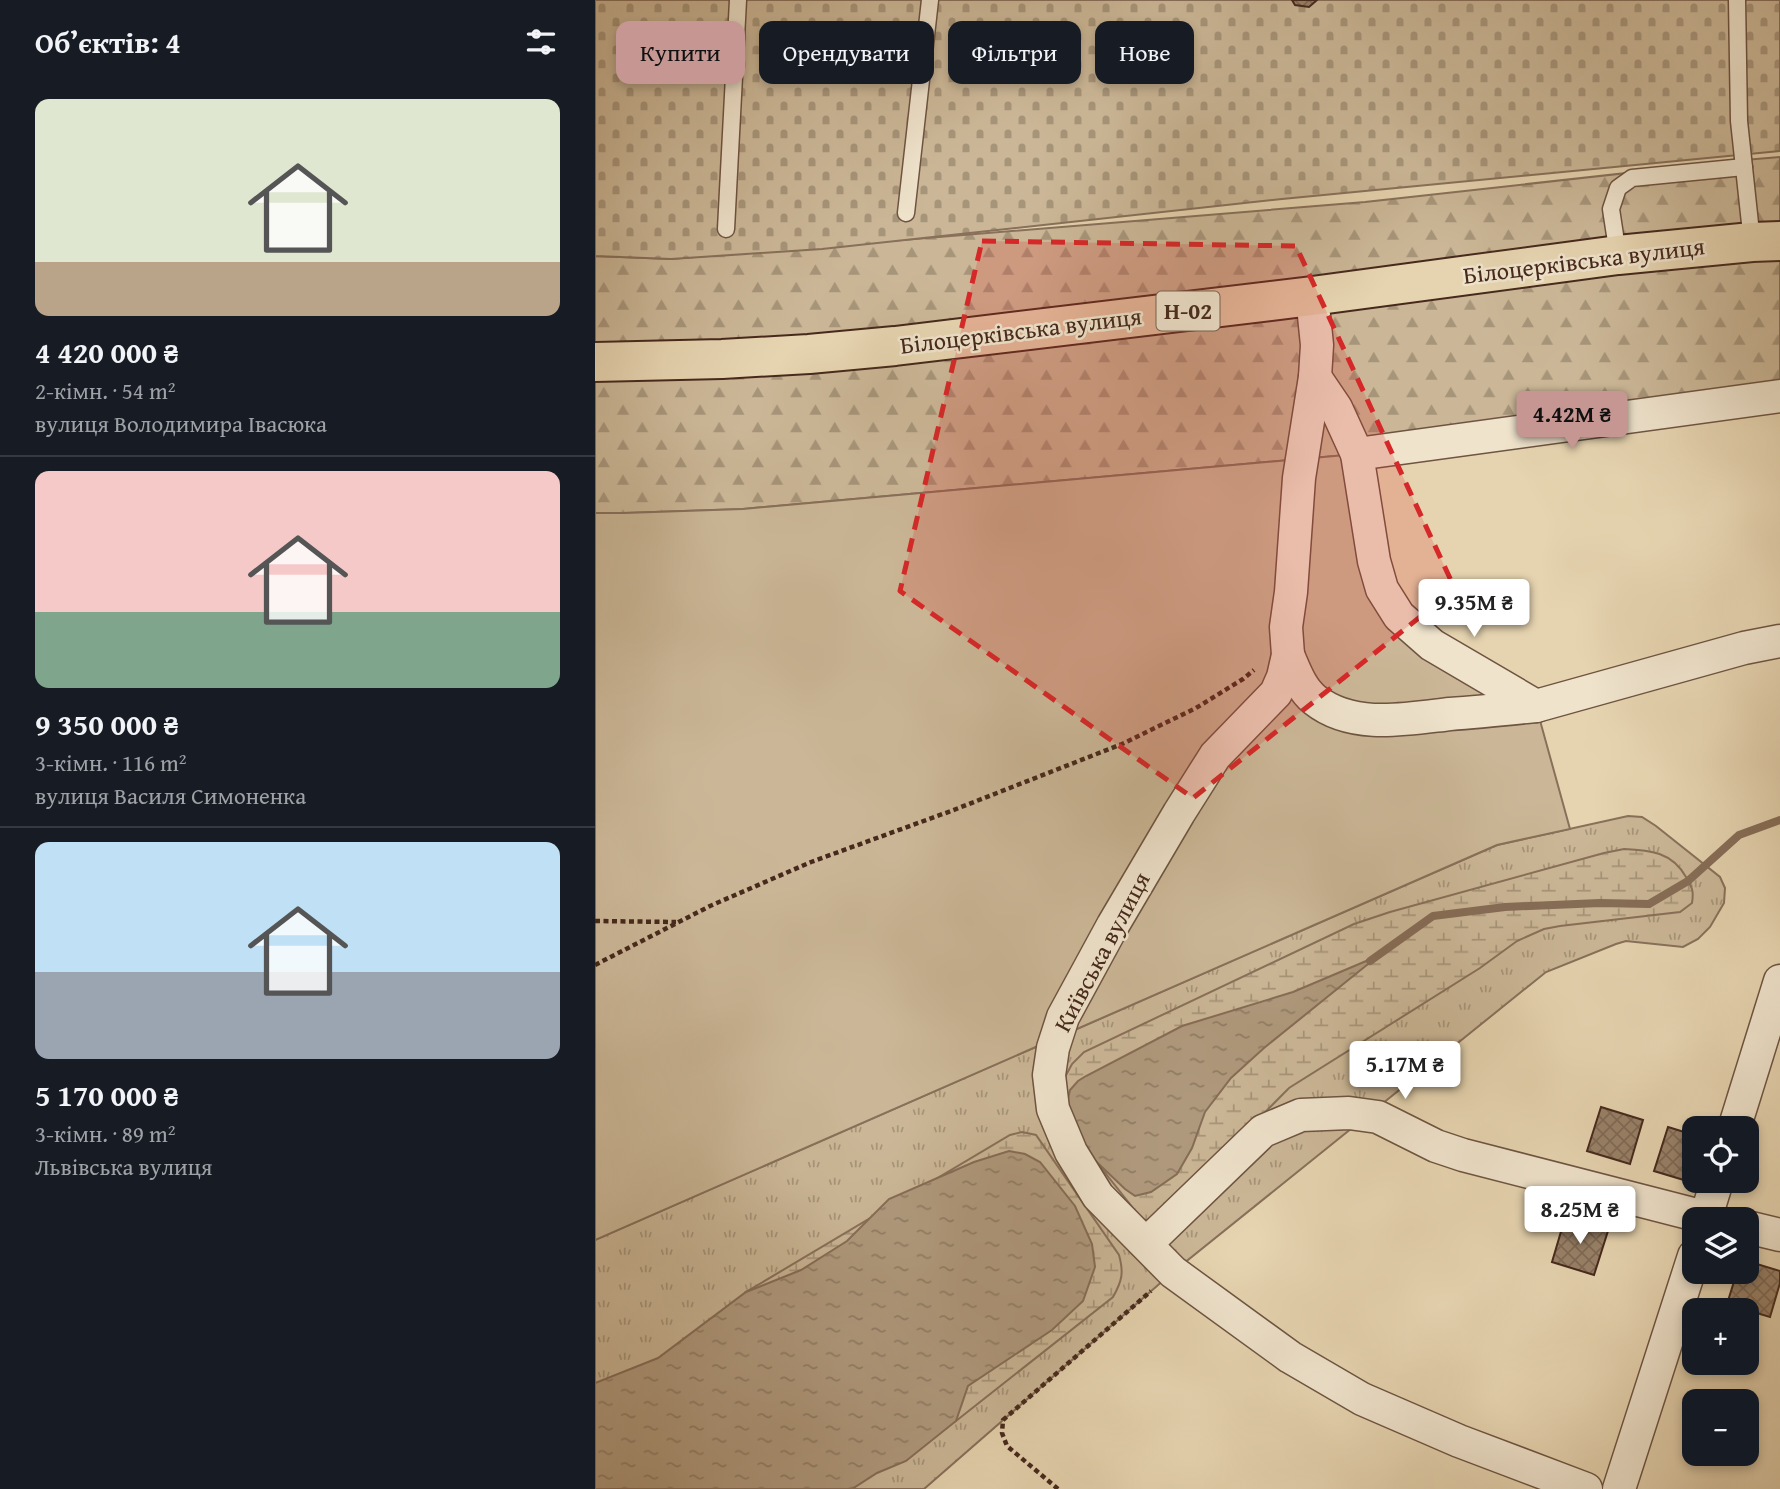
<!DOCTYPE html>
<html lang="uk">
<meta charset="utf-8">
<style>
:root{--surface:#171b24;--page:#20242c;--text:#f1f3f6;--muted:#9ea1a6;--line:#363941;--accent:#c59692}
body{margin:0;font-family:"Gentium Book Plus",serif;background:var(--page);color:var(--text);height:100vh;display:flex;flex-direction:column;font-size:26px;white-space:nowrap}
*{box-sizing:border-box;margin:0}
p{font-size:23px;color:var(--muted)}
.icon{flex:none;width:38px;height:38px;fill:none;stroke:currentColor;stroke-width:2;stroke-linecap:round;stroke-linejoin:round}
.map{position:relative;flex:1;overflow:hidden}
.sheet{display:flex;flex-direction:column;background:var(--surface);width:595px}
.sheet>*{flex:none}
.banner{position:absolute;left:21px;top:21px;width:665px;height:63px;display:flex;gap:14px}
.tools{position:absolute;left:1087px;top:1116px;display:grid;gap:14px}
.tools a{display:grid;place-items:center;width:77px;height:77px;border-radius:14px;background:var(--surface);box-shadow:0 4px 10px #0003;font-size:35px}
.price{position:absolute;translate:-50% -60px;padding:0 16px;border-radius:7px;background:#fff;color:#222;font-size:23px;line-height:46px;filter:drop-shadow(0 2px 4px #0008)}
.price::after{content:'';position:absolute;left:50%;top:42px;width:21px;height:16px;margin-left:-10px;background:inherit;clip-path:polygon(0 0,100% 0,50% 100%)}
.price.current{background:var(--accent);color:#111}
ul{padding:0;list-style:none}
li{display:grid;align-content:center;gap:14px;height:371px;padding:0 35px}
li+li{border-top:2px solid var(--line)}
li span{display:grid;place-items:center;height:217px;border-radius:14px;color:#555}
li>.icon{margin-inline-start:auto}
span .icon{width:126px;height:126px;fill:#fffc;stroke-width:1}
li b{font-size:30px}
h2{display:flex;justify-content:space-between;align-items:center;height:84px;padding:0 35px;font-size:30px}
.pill{padding:0 24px;border-radius:14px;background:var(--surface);box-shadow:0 4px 10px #0003;font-size:24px;line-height:63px}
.pill.current{background:var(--accent);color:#111}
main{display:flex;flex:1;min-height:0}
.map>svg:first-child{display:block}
.grass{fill:url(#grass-tufts);stroke:#88705a;stroke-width:2}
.forest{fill:url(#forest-firs);stroke:#88705a;stroke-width:2}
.wetland{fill:url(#wetland-marsh);stroke:#88705a;stroke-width:2}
.cemetery{fill:url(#cemetery-stones);stroke:#88705a;stroke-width:2}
.green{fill:#cbb797;stroke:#88705a;stroke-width:2}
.water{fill:url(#water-ripples);stroke:#866d57;stroke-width:2}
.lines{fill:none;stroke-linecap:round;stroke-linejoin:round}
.stream{stroke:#866d57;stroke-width:8}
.building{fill:url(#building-cross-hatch);stroke:#46291c;stroke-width:2}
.service-casing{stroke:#6e5441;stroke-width:19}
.minor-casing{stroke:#6e5441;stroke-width:35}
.primary-casing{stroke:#46291c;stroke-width:42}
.path{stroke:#46291c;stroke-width:4.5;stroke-dasharray:5 3.5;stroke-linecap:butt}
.service{stroke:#efe3cc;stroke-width:16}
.minor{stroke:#efe3cc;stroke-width:32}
.primary{stroke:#e6d4b0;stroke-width:38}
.marked{fill:#d62828;fill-opacity:0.2;stroke:#d62828;stroke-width:5;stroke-dasharray:14 9;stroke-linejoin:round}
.labels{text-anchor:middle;stroke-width:5;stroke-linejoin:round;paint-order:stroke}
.shield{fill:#efe3cc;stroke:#796151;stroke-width:2}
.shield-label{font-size:23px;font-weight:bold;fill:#46291c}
.street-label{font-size:24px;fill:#46291c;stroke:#efe3cc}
</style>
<main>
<section class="sheet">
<h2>Об’єктів: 4<svg class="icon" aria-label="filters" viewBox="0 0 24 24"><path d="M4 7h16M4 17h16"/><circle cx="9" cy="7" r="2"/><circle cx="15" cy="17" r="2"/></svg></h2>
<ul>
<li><span style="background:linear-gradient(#dfe7d0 75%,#b9a48a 0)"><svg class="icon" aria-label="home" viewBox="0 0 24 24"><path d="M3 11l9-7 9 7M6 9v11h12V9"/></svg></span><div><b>4 420 000 ₴</b><p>2-кімн. · 54 m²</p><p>вулиця Володимира Івасюка</p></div></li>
<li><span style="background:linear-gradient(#f6c9c9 65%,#7fa58c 0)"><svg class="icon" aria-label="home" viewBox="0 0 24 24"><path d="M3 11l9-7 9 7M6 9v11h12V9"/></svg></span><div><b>9 350 000 ₴</b><p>3-кімн. · 116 m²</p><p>вулиця Василя Симоненка</p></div></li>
<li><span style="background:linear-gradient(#bfe0f5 60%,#9aa5b1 0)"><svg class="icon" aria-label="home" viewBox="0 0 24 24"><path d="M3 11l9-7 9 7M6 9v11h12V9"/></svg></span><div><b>5 170 000 ₴</b><p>3-кімн. · 89 m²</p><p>Львівська вулиця</p></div></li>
</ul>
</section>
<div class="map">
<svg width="1185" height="1489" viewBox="0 0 1185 1489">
<defs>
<pattern id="grass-tufts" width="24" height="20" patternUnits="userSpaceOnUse" patternTransform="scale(1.75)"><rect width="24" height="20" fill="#cbb797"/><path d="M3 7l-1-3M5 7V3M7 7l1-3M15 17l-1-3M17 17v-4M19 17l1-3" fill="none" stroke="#a7957a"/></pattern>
<pattern id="forest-firs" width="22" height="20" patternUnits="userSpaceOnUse" patternTransform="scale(1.75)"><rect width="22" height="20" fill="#cbb797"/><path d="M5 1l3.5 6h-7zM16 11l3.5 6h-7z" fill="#a7957a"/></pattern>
<pattern id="wetland-marsh" width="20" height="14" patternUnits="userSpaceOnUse" patternTransform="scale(1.75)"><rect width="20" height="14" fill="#cbb797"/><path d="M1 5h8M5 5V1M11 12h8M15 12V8" fill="none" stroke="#a7957a"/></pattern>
<pattern id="cemetery-stones" width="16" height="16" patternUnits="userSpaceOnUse" patternTransform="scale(1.75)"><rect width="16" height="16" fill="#cbb797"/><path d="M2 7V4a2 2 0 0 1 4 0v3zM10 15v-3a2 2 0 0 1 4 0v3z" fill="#a7957a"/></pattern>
<pattern id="water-ripples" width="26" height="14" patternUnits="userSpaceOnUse" patternTransform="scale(1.75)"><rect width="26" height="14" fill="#b09a7e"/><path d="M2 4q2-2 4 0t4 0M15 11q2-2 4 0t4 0" fill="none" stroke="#917e66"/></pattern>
<pattern id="building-cross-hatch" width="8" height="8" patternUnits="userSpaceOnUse" patternTransform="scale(1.75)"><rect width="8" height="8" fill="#998269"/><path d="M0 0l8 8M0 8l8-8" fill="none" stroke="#7f6a56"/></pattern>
</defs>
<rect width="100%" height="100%" fill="#e6d4b0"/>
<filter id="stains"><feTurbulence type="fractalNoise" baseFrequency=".00286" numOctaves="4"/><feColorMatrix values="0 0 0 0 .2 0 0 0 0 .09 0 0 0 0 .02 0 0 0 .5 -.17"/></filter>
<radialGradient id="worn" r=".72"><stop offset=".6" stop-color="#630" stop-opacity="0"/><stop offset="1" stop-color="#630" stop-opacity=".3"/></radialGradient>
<polygon class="grass" points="1033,816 1047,817 1061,826 1125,877 1130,888 1129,903 1115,927 1103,939 1088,947 1031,941 1021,944 951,972 578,1272 329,1489 0,1489 0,1240 902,845"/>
<polygon class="forest" points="1185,157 1185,396 762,454 148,509 29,513 0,513 0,256 76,259 770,202 1149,160"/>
<g class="wetland">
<path d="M1029,849C1055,850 1077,852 1091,877C1097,888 1099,890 1097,903L1085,912L965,926L949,929L922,941L885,968L694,1088L566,1218L556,1223L546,1218L503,1164L489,1150L466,1096L469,1079L477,1064L489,1052L759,924L795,912L1009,853Z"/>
<path d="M427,1132L441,1135L524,1255C529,1273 527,1281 518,1297L361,1421L347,1387L151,1292L415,1135Z"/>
</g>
<polygon class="cemetery" points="0,0 1185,0 1185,151 687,199 227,249 76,259 0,256"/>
<polygon class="green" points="762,454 787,589 941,706 975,829 902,845 0,1240 0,513 29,513 148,509"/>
<g class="water">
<polygon points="783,956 669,1048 636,1078 610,1112 597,1148 582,1174 556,1192 540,1196 530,1189 489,1150 472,1103 475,1090 483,1081 491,1076 587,1026 698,992"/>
<polygon points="414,1151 430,1154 445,1162 480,1206 497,1244 500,1267 488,1301 457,1330 373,1386 361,1421 311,1461 282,1473 257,1489 0,1489 0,1383 63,1358 151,1292 206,1270 252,1241 294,1199 379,1162"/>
</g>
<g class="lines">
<polyline class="stream" points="775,961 838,916 910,907 1005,903 1054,904 1093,881 1144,835 1185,820"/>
</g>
<g class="building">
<polygon points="697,0 722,0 714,7 700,5"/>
<polygon points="1006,1107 1048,1120 1035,1164 992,1151"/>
<polygon points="1073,1127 1099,1135 1099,1181 1103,1181 1102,1184 1059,1171"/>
<polygon points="970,1218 1013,1231 999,1275 957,1262"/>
<polygon points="1152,1261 1185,1271 1185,1283 1175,1317 1132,1304 1142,1272 1152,1272"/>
</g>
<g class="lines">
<defs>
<g id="service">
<polyline points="1142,0 1144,121 1157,242"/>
<polyline points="311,213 335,0"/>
<polyline points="131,229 143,0"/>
<polyline points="1023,255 1016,209 1023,188 1037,178 1149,167"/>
</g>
<g id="minor">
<polyline points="717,296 722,345 720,377 704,478 696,592 691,627 693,655 688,677 681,693 620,756 584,813 518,925 468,1017 458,1048 454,1075 458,1109 476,1152 503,1196 578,1272 695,1357 767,1399 864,1441 991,1489"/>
<polyline points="720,377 741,408 762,454 779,561 787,589 804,616 837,645 941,706 1149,648 1185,641"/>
<polyline points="762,454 1185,396"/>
<path d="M693,655C700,671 706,689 720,700C758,730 812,719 855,714C884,712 912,709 941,706"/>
<polyline points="1139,1129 1185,981"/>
<polyline points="1110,1220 1122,1181"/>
<polyline points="1152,1227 1185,1235"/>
<polyline points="551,1244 668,1131 706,1115 754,1113 783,1117 841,1146 868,1155 1121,1220"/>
<polyline points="1024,1489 1099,1256"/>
</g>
<polyline id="primary" points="0,362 127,359 214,354 300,346 717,296 1023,255 1157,242 1185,241"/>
</defs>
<use href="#service" class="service-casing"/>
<use href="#minor" class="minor-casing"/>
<use href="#primary" class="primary-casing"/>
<g class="path">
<polyline points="0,921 81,922"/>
<polyline points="0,965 115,906 216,862 356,811 527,744 601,708 648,679 659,670"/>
<polyline points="463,1489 412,1446 407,1433 408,1420 556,1291"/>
</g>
<use href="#service" class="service"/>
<use href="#minor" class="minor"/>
<use href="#primary" class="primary"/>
</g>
<path class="marked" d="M387,241L701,246L860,589L598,798L305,591Z"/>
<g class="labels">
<rect class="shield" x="561.5" y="291.5" width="63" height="39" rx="5"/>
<g class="shield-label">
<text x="593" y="319">Н-02</text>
</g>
<g class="street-label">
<text transform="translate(989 261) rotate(-7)" y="8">Білоцерківська вулиця</text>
<text transform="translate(426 331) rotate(-7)" y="8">Білоцерківська вулиця</text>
<text transform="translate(507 952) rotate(-62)" y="8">Київська вулиця</text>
</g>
</g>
<rect width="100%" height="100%" filter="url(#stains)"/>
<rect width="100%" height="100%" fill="url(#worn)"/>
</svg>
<div class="tools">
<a><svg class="icon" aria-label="locate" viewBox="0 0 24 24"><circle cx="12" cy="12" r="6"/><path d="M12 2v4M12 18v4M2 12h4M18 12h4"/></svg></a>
<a><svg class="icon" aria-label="layers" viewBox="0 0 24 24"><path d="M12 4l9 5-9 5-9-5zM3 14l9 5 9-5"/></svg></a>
<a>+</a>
<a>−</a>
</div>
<b class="price current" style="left:977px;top:451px">4.42M ₴</b>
<b class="price" style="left:879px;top:639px">9.35M ₴</b>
<b class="price" style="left:810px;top:1101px">5.17M ₴</b>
<b class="price" style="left:985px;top:1246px">8.25M ₴</b>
<div class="banner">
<a class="pill current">Купити</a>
<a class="pill">Орендувати</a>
<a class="pill">Фільтри</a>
<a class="pill">Нове</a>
</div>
</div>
</main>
